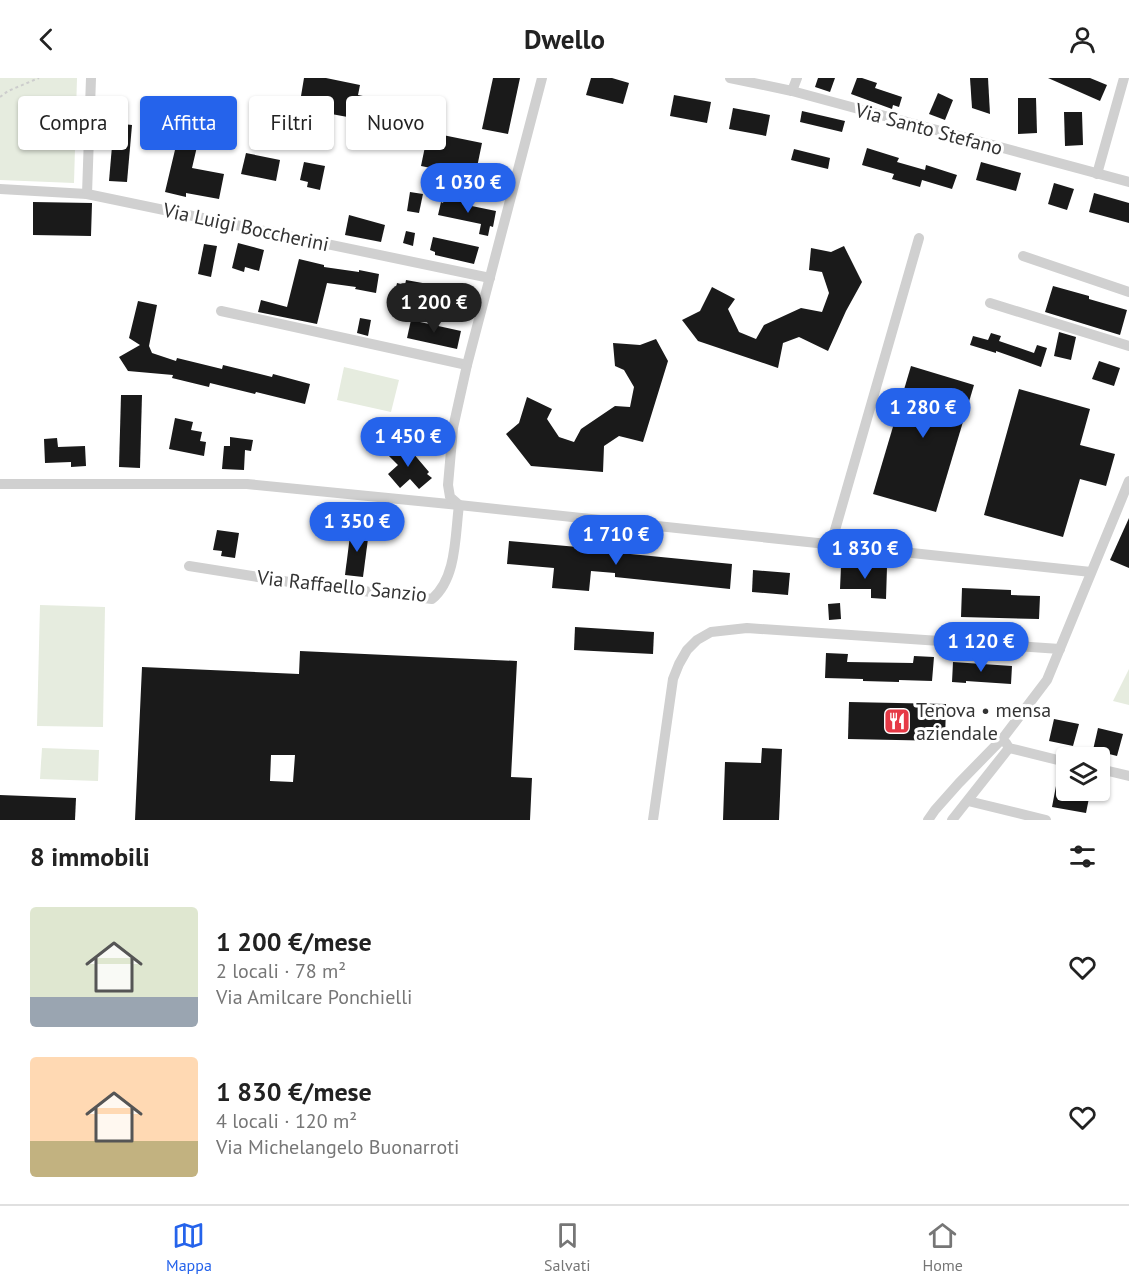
<!DOCTYPE html>
<html lang="it">
<meta charset="utf-8">
<style>
:root{--surface:#fff;--page:#f6f6f6;--text:#222;--muted:#767676;--line:#e0e0e0;--accent:#2563eb}
body{margin:0;font-family:"PT Sans",sans-serif;background:var(--page);color:var(--text);height:100vh;display:flex;flex-direction:column;font-size:22px;white-space:nowrap}
*{box-sizing:border-box;margin:0}
p{font-size:20px;color:var(--muted)}
.icon{flex:none;width:33px;height:33px;fill:none;stroke:currentColor;stroke-width:2;stroke-linecap:round;stroke-linejoin:round}
.map{position:relative;height:742px;overflow:hidden}
.details{display:flex;flex-direction:column;background:var(--surface);flex:1}
.details>*{flex:none}
.banner{position:absolute;left:18px;top:18px;width:600px;height:54px;display:flex;gap:12px}
.tools{position:absolute;left:1056px;top:669px;display:grid;gap:12px}
.tools a{display:grid;place-items:center;width:54px;height:54px;border-radius:6px;background:var(--surface);box-shadow:0 2px 4px #0004;font-size:30px}
.price{position:absolute;translate:-50% -51px;padding:0 14px;border-radius:21px;background:var(--accent);color:#fff;font-size:20px;line-height:39px;filter:drop-shadow(0 2px 3px #0008)}
.price::after{content:'';position:absolute;left:50%;top:36px;width:18px;height:14px;margin-left:-9px;background:inherit;clip-path:polygon(0 0,100% 0,50% 100%)}
.price.current{background:#222;color:#fff}
ul{padding:0;list-style:none}
li{display:flex;align-items:center;gap:18px;height:150px;padding:0 30px}
li span{display:grid;place-items:center;flex:none;width:168px;height:120px;border-radius:6px;color:#555}
li>.icon{margin-inline-start:auto}
span .icon{width:72px;height:72px;fill:#fffc;stroke-width:1}
li b{font-size:26px}
h2{display:flex;justify-content:space-between;align-items:center;height:72px;padding:0 30px;font-size:26px}
.chip{padding:0 21px;border-radius:6px;background:var(--surface);box-shadow:0 2px 4px #0004;font-size:21px;line-height:54px}
.chip.current{background:var(--accent);color:#fff}
header{display:flex;justify-content:space-between;align-items:center;height:78px;padding:0 30px;background:var(--surface);font-size:27px;font-weight:600}
.dock{display:flex;justify-content:space-around;align-items:center;height:84px;border-top:2px solid var(--line);background:var(--surface);font-size:16px;color:var(--muted)}
.dock a{display:grid;justify-items:center;gap:3px}
.dock .current{color:var(--accent)}
.map>svg:first-child{display:block}
.green{fill:#e6ecdf}
.building{fill:#1a1a1a;fill-rule:evenodd}
.lines{fill:none;stroke-linecap:round;stroke-linejoin:round}
.path{stroke:#cdcdcd;stroke-width:2;stroke-dasharray:3 3;stroke-linecap:butt}
.street{stroke:#d0d0d0;stroke-width:10}
.labels{text-anchor:middle;stroke-width:6;stroke-linejoin:round;paint-order:stroke}
.street-label{font-size:20px;fill:#333;stroke:#fff}
.poi-label{font-size:20px;fill:#333;stroke:#fff;text-anchor:start}
</style>
<header><svg class="icon" aria-label="back" viewBox="0 0 24 24"><path d="M15 5l-7 7 7 7"/></svg>Dwello<svg class="icon" aria-label="person" viewBox="0 0 24 24"><circle cx="12" cy="8" r="4"/><path d="M4 21q1-7 8-7t8 7"/></svg></header>
<div class="map">
<svg width="1129" height="742" viewBox="0 0 1129 742">
<rect width="100%" height="100%" fill="#fff"/>
<g class="green">
<polygon points="0,0 77,0 74,105 0,102"/>
<polygon points="344,289 399,302 391,334 337,322"/>
<polygon points="40,527 105,529 103,649 37,648"/>
<polygon points="1129,591 1129,627 1113,623"/>
<polygon points="42,670 99,672 98,703 40,701"/>
</g>
<g class="building">
<polygon points="304,0 326,0 360,7 358,17 412,28 405,62 351,51 353,40 299,30"/>
<polygon points="493,0 520,0 508,56 482,51"/>
<polygon points="591,0 612,0 629,5 623,26 586,17"/>
<polygon points="818,0 835,0 830,14 815,9"/>
<polygon points="857,0 862,0 877,5 875,10 902,19 899,29 893,27 892,31 851,16"/>
<polygon points="970,0 988,0 990,36 972,30"/>
<polygon points="1048,0 1090,0 1107,7 1100,23"/>
<polygon points="938,15 953,22 945,42 929,36"/>
<polygon points="674,17 711,24 707,45 670,38"/>
<polygon points="1018,20 1036,20 1037,55 1018,56"/>
<polygon points="733,30 770,37 766,58 729,51"/>
<polygon points="802,33 845,43 842,54 800,44"/>
<polygon points="1064,34 1082,34 1083,67 1065,68"/>
<polygon points="114,45 132,47 127,104 109,103"/>
<polygon points="428,54 482,65 475,99 421,88"/>
<polygon points="179,55 199,60 192,90 224,96 219,121 186,115 186,119 165,114"/>
<polygon points="867,70 899,80 897,84 925,92 926,87 957,97 952,111 922,102 920,109 892,101 894,96 862,87"/>
<polygon points="794,71 830,80 828,91 791,82"/>
<polygon points="246,75 280,82 276,103 241,96"/>
<polygon points="304,84 325,88 320,112 307,109 308,104 300,102"/>
<polygon points="981,84 1021,95 1016,113 976,102"/>
<polygon points="1054,105 1074,111 1067,132 1048,126"/>
<polygon points="410,114 423,116 419,135 407,133"/>
<polygon points="1094,115 1129,125 1129,145 1089,134"/>
<polygon points="445,118 463,122 462,126 496,133 493,149 490,148 488,158 479,156 481,146 438,137 441,124 443,125"/>
<polygon points="33,124 92,125 91,158 33,157"/>
<polygon points="349,137 385,147 381,164 345,157"/>
<polygon points="406,153 415,155 413,168 403,165"/>
<polygon points="433,159 479,169 474,186 435,177 435,174 430,172"/>
<polygon points="238,165 264,172 259,193 245,189 244,194 232,190"/>
<polygon points="204,166 217,168 211,199 198,196"/>
<polygon points="844,168 862,204 846,233 828,273 799,259 783,265 778,290 698,263 682,242 700,233 712,209 735,221 728,231 739,254 756,261 764,247 801,230 822,234 829,215 822,194 809,192 811,170 831,174"/>
<polygon points="299,181 324,187 324,189 359,194 359,192 379,196 376,215 355,211 356,209 327,205 317,246 258,234 261,222 287,229"/>
<polygon points="406,202 472,214 469,232 412,221 412,223 394,219 397,205 405,207"/>
<polygon points="1053,208 1089,218 1089,221 1127,232 1120,257 1045,234"/>
<polygon points="138,223 157,227 149,268 152,275 176,283 177,280 222,291 223,287 272,299 273,296 310,306 305,326 256,314 255,316 210,305 209,309 172,300 173,297 128,293 119,279 140,267 129,260"/>
<polygon points="360,240 371,242 368,258 357,255"/>
<polygon points="411,242 461,253 457,271 407,260"/>
<polygon points="1059,254 1076,259 1071,282 1054,278"/>
<polygon points="991,255 1001,258 999,263 1034,275 1037,267 1047,270 1041,289 996,273 996,275 970,267 973,258 988,262"/>
<polygon points="656,261 668,283 643,364 619,358 604,368 603,394 531,388 506,356 519,345 527,319 552,331 547,341 559,359 574,364 581,351 615,328 630,329 634,309 624,292 615,288 613,265 640,267"/>
<polygon points="1099,283 1120,290 1114,308 1092,301"/>
<polygon points="911,288 974,307 936,434 873,416"/>
<polygon points="1019,311 1090,331 1080,367 1115,376 1106,408 1080,401 1063,459 984,437"/>
<polygon points="121,317 142,317 140,390 119,389"/>
<polygon points="175,340 193,344 191,352 202,354 200,363 206,364 204,378 169,371"/>
<polygon points="230,359 253,362 251,373 245,372 244,392 222,391 224,368 230,368"/>
<polygon points="57,360 58,369 85,368 86,388 71,389 71,384 45,385 44,361"/>
<polygon points="401,366 405,370 407,368 429,394 427,396 432,400 419,411 410,401 400,410 388,396 398,387 388,377"/>
<polygon points="1129,440 1129,490 1110,482"/>
<polygon points="351,450 369,453 363,499 345,497"/>
<polygon points="217,452 239,455 235,480 221,478 222,473 213,472"/>
<polygon points="509,463 601,471 600,473 732,486 730,511 615,499 615,495 591,493 589,513 552,510 554,490 507,486"/>
<polygon points="841,488 887,489 886,521 871,520 871,511 840,511"/>
<polygon points="753,492 790,495 788,517 752,514"/>
<polygon points="962,510 1011,512 1011,517 1040,518 1039,541 961,539"/>
<polygon points="840,525 841,541 829,542 828,526"/>
<polygon points="575,549 654,554 653,576 574,572"/>
<path d="M300,573L517,583L511,699L532,700L530,742H135L142,589L299,596ZM271,677H295L293,704L270,703Z"/>
<polygon points="826,575 848,576 847,584 913,585 914,578 934,579 932,603 899,602 899,604 863,603 863,601 825,600"/>
<polygon points="953,584 1012,588 1011,606 966,603 966,605 952,604"/>
<polygon points="849,624 946,626 945,663 848,661"/>
<polygon points="1054,641 1079,646 1073,668 1049,663"/>
<polygon points="1098,650 1123,656 1117,678 1093,672"/>
<polygon points="762,670 782,671 779,742 723,742 725,684 761,685"/>
<polygon points="1056,708 1066,710 1066,712 1077,712 1090,715 1086,735 1052,729"/>
<polygon points="0,717 76,720 75,742 0,742"/>
</g>
<g class="lines">
<polyline class="path" points="0,19 8,13 39,0"/>
<g class="street">
<polyline points="730,0 792,13 1129,104"/>
<polyline points="792,13 797,0"/>
<polyline points="1097,96 1124,0"/>
<polyline points="0,111 87,116 490,200"/>
<polyline points="87,116 91,0"/>
<polyline points="1023,178 1129,214"/>
<polyline points="990,225 1129,268"/>
<polyline points="221,233 467,287"/>
<polyline points="0,406 247,406 459,427 1091,494"/>
<polyline points="831,466 919,160"/>
<path d="M189,488L302,506L432,521C457,500 455,457 459,427L450,419L448,407L453,350L467,287L542,0"/>
<polyline points="1006,665 1009,670 1066,684"/>
<polyline points="1100,691 1129,698"/>
<polyline points="968,723 1046,742"/>
<polyline points="653,742 673,601 679,586 687,572 697,562 711,554 747,550 1060,571"/>
<polyline points="928,742 935,732 959,705 1003,660 1047,602 1129,403"/>
<polyline points="952,742 1009,670"/>
</g>
</g>
<defs>
<symbol id="restaurant-square" viewBox="-11 -11 22 22"><rect x="-9" y="-9" width="18" height="18" rx="4" fill="#e63946" stroke="#fff"/><path d="M-5-6h1v4h1v-4h1v4h1v-4h1v5L-1.5 .5V6h-2V.5L-5-1ZM5-6V6H3V1.5H1.5Q1.5-4 5-6Z" fill="#fff"/></symbol>
</defs>
<g fill-rule="evenodd">
<use href="#restaurant-square" x="882" y="628" width="30" height="30"/>
</g>
<g class="labels">
<g class="street-label">
<text transform="translate(929 51) rotate(15)" y="7">Via Santo Stefano</text>
<text transform="translate(246 149) rotate(12)" y="7">Via Luigi Boccherini</text>
<text transform="translate(342 508) rotate(6)" y="7">Via Raffaello Sanzio</text>
</g>
<g class="poi-label">
<text x="916" y="639">Tenova • mensa<tspan x="916" dy="23">aziendale</tspan></text>
</g>
</g>
</svg>
<div class="tools">
<a><svg class="icon" aria-label="layers" viewBox="0 0 24 24"><path d="M12 4l9 5-9 5-9-5zM3 14l9 5 9-5"/></svg></a>
</div>
<b class="price" style="left:468px;top:136px">1 030 €</b>
<b class="price current" style="left:434px;top:256px">1 200 €</b>
<b class="price" style="left:923px;top:361px">1 280 €</b>
<b class="price" style="left:408px;top:390px">1 450 €</b>
<b class="price" style="left:357px;top:475px">1 350 €</b>
<b class="price" style="left:616px;top:488px">1 710 €</b>
<b class="price" style="left:865px;top:502px">1 830 €</b>
<b class="price" style="left:981px;top:595px">1 120 €</b>
<div class="banner">
<a class="chip">Compra</a>
<a class="chip current">Affitta</a>
<a class="chip">Filtri</a>
<a class="chip">Nuovo</a>
</div>
</div>
<section class="details">
<h2>8 immobili<svg class="icon" aria-label="filters" viewBox="0 0 24 24"><path d="M4 7h16M4 17h16"/><circle cx="9" cy="7" r="2"/><circle cx="15" cy="17" r="2"/></svg></h2>
<ul>
<li><span style="background:linear-gradient(#dfe7d0 75%,#9aa5b1 0)"><svg class="icon" aria-label="home" viewBox="0 0 24 24"><path d="M3 11l9-7 9 7M6 9v11h12V9"/></svg></span><div><b>1 200 €/mese</b><p>2 locali · 78 m²</p><p>Via Amilcare Ponchielli</p></div><svg class="icon" aria-label="heart" viewBox="0 0 24 24"><path d="M12 20l-8-8c-3-5 5-10 8-4 3-6 11-1 8 4z"/></svg></li>
<li><span style="background:linear-gradient(#ffd9b3 70%,#c2b280 0)"><svg class="icon" aria-label="home" viewBox="0 0 24 24"><path d="M3 11l9-7 9 7M6 9v11h12V9"/></svg></span><div><b>1 830 €/mese</b><p>4 locali · 120 m²</p><p>Via Michelangelo Buonarroti</p></div><svg class="icon" aria-label="heart" viewBox="0 0 24 24"><path d="M12 20l-8-8c-3-5 5-10 8-4 3-6 11-1 8 4z"/></svg></li>
</ul>
</section>
<nav class="dock">
<a class="current"><svg class="icon" aria-label="map" viewBox="0 0 24 24"><path d="M3 6l6-2 6 2 6-2v14l-6 2-6-2-6 2zM9 4v14M15 6v14"/></svg>Mappa</a>
<a><svg class="icon" aria-label="saved" viewBox="0 0 24 24"><path d="M7 4h10v16l-5-4-5 4z"/></svg>Salvati</a>
<a><svg class="icon" aria-label="home" viewBox="0 0 24 24"><path d="M3 11l9-7 9 7M6 9v11h12V9"/></svg>Home</a>
</nav>
